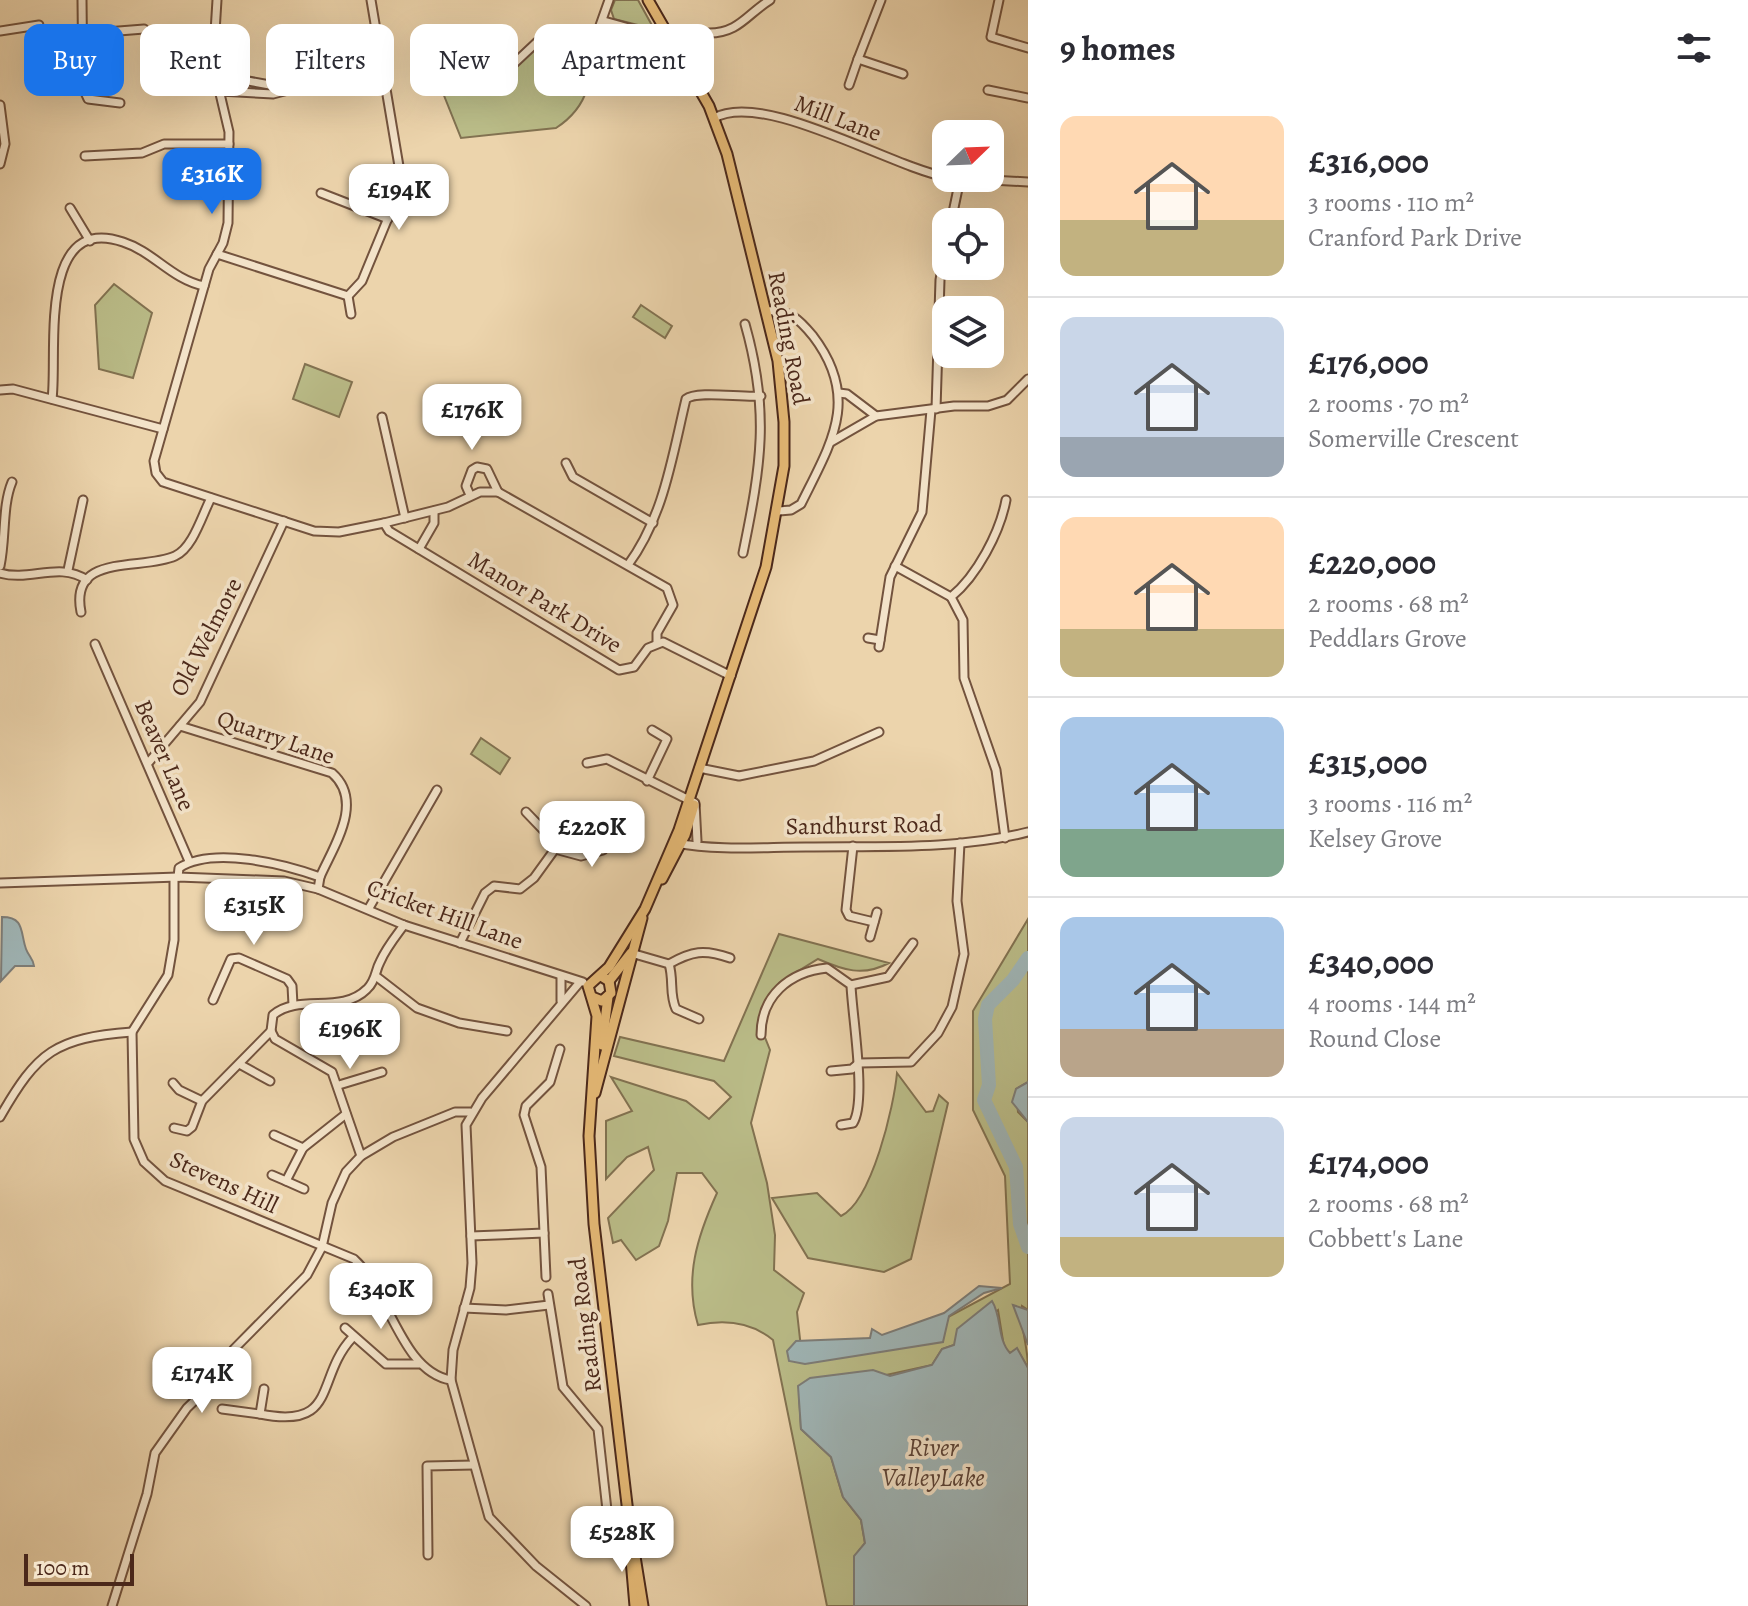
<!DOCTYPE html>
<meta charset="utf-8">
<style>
:root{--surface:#fff;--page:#f7f7f7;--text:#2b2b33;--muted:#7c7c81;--line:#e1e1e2;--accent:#1a73e8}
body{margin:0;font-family:Alegreya,serif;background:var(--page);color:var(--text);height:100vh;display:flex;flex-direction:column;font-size:30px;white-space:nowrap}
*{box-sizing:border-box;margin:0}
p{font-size:26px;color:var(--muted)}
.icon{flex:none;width:44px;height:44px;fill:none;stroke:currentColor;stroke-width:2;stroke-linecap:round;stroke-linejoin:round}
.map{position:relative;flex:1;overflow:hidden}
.sheet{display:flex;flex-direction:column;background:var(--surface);width:720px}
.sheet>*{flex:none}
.guide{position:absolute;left:24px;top:24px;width:760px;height:72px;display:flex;gap:16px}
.needle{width:52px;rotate:67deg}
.fabs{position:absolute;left:932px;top:120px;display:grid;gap:16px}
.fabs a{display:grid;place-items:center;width:72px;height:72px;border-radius:16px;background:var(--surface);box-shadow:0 8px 32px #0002;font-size:40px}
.scale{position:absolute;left:24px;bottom:20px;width:110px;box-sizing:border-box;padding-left:8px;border:4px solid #4b281a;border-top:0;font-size:22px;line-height:28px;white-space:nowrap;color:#4b281a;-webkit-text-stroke:6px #f3e3c9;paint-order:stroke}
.price{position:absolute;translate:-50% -68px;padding:0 18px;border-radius:16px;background:#fff;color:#222;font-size:26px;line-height:52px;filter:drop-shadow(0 2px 4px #0008)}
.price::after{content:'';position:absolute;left:50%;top:48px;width:24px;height:18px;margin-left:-12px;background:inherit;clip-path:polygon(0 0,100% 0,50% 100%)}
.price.active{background:var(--accent);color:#fff}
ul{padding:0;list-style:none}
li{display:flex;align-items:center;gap:24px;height:200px;padding:0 32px}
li+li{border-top:2px solid var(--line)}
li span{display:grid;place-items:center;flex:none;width:224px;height:160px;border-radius:16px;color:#555}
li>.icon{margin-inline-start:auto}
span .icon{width:96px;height:96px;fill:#fffc;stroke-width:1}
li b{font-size:34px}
h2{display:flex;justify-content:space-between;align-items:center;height:96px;padding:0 32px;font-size:34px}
.tag{padding:0 28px;border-radius:16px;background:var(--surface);box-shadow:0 8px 32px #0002;font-size:28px;line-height:72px}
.tag.active{background:var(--accent);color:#fff}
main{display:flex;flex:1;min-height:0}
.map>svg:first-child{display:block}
.green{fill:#babc88;stroke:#827251;stroke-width:2}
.water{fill:#9fb5b6;stroke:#7d7d78;stroke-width:2}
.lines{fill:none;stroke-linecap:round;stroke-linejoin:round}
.river{stroke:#9fb5b6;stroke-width:14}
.minor-casing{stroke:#73533e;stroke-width:11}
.major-casing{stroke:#4b281a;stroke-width:13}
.minor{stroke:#f3e3c9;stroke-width:7}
.major{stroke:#e6ba76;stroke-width:9}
.labels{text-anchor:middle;stroke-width:7;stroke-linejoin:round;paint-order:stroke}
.street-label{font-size:24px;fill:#4b281a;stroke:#f3e3c9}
.water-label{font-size:26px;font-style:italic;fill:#5c4439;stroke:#f3e3c9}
</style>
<main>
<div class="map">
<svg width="1028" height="1606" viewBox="0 0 1028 1606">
<rect width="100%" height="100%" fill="#ecd4ac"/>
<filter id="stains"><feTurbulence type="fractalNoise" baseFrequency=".0025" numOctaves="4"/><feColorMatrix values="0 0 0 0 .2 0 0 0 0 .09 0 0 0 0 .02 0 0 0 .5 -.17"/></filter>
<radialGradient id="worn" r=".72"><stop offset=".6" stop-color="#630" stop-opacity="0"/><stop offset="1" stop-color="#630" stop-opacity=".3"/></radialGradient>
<g class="green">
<polygon points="615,0 638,0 654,29 614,19 611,10"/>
<path d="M589,38C594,75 590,106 556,128L461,138L441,88H462L498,79L511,71L535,48Z"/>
<polygon points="114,284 152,313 133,378 99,369 95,305"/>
<polygon points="641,305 672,326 665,338 633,317"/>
<polygon points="305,364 352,382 339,417 293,399"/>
<polygon points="481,738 510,758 500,774 471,754"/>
<path d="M1028,919V1082L1016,1089L1018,1112L1028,1122V1310L1022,1306C1020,1329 1028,1345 1028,1368L1017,1349L1010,1353L1004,1347L998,1310L954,1345L942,1349L932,1365L799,1394L801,1429L831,1457L843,1497L861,1520L865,1543L854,1557V1606H827L773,1340C751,1322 726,1319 698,1325C684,1278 697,1237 717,1193L702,1173H677L668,1221L659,1246L636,1260L621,1240L613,1243L608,1218L654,1170L648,1147L627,1157L606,1179V1121L632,1111L611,1077L686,1101L709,1119L731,1097L714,1081L614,1056L620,1037L724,1061L779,934L889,963C863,977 843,970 818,959L779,983L760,1025L770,1050L751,1123L767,1183L775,1235L774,1270L804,1293L797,1312L801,1348L922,1331L1010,1284L1005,1176L973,1110V1011Z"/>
<path d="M897,1073L926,1112L933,1111L939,1095L948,1103L911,1259L884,1272L808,1258L772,1198L817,1193L841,1216C872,1201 894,1106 897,1073Z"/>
<polygon points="169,1366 201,1374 193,1395 165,1390"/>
</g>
<g class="water">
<path d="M2,917C25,917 20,932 26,949C29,957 33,958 34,966H15L1,981Z"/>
<polygon points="1028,1082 1028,1122 1012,1102 1016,1089"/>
<polygon points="979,1286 1002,1288 984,1293 949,1316 943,1342 805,1364 789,1361 787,1351 796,1341 870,1338 872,1329 882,1335 944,1313"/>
<path d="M992,1301C1002,1317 997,1339 1010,1353L1017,1348L1028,1368V1606H854V1556L865,1543L861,1520L843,1497L831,1457L801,1429L798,1386L810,1378L873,1370L890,1376L932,1365L942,1349L954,1345L957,1329Z"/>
<polygon points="1013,1305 1028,1310 1028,1345"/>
</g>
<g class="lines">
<polyline class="river" points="1028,958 1013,980 988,1005 985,1019 989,1085 984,1100 1016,1167 1020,1224 1028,1247"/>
<defs>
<g id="minor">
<polyline points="82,0 83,88 88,99 120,103"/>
<polyline points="217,0 213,64 229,132 228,223 223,243 209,269 154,461 156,473 163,482 314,531 339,532 384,523 389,531 619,670 634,667 648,648 663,642 731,676"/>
<polyline points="881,0 858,59 903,74"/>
<polyline points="999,0 991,37 1028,48"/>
<polyline points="604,21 647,33 664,30"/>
<polyline points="0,31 39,25"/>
<polyline points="598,31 601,46 608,48 637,31"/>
<path d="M709,33C739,33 747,14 770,0"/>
<polyline points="81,34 144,29"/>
<polyline points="435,53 442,82 488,78 505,72 537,42 598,31 609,0"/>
<polyline points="215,75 292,89 273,94 219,91"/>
<polyline points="849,85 858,59"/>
<polyline points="988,90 1028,98"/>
<polyline points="0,105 5,144 0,164"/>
<path d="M714,118C763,90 889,166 946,177"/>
<polyline points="85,156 142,153 164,144 229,144"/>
<polyline points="954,178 1028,182"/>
<polyline points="321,193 388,219"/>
<polyline points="70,208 90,241"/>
<polyline points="951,222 960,179"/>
<polyline points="217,254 348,296 362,281 402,184 371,0"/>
<polyline points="348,296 351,314"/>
<path d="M766,311C789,309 799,319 813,336C861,399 831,443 801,504L791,510L779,511"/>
<polyline points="0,390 13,389 163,429"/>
<polyline points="839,393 847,394 876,416"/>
<path d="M52,399C58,356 36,212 123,242C154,252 171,279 204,286"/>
<polyline points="936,409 940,280 946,243"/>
<polyline points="382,417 405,518"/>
<polyline points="831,442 876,416 954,406 988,406 1007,400 1028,379"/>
<polyline points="566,463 573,477 653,523"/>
<polyline points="470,495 466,486 472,470 477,467 487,469 498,492"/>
<polyline points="384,523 448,507 480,492 498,492 667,588 673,605 657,633 657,642"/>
<polyline points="419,549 434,523 434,511"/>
<path d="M743,553C761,465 770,412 745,324"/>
<path d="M628,565C664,516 672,457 686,399C697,390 742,398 761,396"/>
<path d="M0,566C6,538 2,506 12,482"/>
<polyline points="895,566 951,597"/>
<polyline points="68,570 83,500"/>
<path d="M0,573C30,582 59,561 87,580"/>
<path d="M81,612C69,552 142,571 175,556C193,548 202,515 211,498"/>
<polyline points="868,638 880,640"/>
<polyline points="95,644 189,861"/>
<polyline points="879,647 890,577 922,512 931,410"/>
<path d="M180,726L332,773C365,802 333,847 320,877L318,889"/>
<polyline points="149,762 200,702 284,521"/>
<polyline points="587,763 607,759 695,803 697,841"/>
<polyline points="699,768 739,776 814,761 879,732"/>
<polyline points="647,781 667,739 652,730"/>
<path d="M1005,838L996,770L964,678L963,620L951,597C977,576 1000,532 1006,500"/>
<path d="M676,843C718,851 763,847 806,847C879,846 957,850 1028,832"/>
<polyline points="853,846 846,910 849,916 874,922"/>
<polyline points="555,849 581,856 603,850 607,839"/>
<path d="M178,877L179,868C213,846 284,864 320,877"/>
<path d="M174,878V940L168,975L132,1032L134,1139L144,1162L165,1181L354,1259C389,1290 401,1372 451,1380"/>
<polyline points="0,883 178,877 284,881 318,889 404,925 583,982"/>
<polyline points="369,908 437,790"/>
<polyline points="870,937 877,912"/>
<polyline points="460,943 485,893 494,886 520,889 534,878 555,849 550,837 526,812"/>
<path d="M631,953L669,964C692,951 704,949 730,958"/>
<path d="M669,964C674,980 669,994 676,1009L699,1019"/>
<polyline points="377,977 417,1008 459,1023 507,1031"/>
<polyline points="580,982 482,1098 466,1125 472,1263 470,1288 453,1350 451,1380 489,1517 536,1566 586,1606"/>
<polyline points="851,985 888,977 913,943"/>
<polyline points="213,1000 231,959 239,958 287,979 292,986 293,1005"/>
<polyline points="561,1001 561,977"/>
<polyline points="271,1031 275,1039 332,1072 361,1156"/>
<path d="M761,1035C761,996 789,972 827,968L851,985C852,1015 867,1101 853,1123L841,1125"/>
<polyline points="241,1065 270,1081"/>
<polyline points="831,1071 852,1069 859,1063 911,1062 938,1033 952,1007 964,954 957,901 960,843"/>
<polyline points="173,1083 179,1090 202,1101"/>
<polyline points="339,1085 382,1072"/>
<path d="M0,1117C38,1051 55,1038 132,1032"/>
<path d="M174,1128L187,1131L192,1127L202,1101L271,1031L273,1015C299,993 341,1015 367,989C376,981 375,971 380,962C386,948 396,936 404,925"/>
<polyline points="274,1135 303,1148"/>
<polyline points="272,1175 286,1181"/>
<polyline points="304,1189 286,1181 303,1148 346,1114"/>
<polyline points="544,1233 546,1277"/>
<polyline points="471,1236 544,1233 541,1167 524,1115 526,1106 550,1082 560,1049"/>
<polyline points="548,1294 563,1387 598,1429 609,1528 607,1547"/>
<polyline points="464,1308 506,1310 549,1305"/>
<polyline points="345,1328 386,1364 419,1364"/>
<path d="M264,1389L260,1414C339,1430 315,1378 352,1338"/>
<polyline points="222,1409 260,1414"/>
<polyline points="428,1555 427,1466 474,1465"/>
<polyline points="112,1606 147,1494 155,1453 187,1408 212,1384 234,1349 307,1275 322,1247 332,1203 346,1172 361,1156 393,1137 455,1112 470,1112"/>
</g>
<g id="major">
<polyline points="662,879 685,835 694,805"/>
<polyline points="609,981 631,953"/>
<polyline points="592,997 602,1001 611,993 609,981 601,976"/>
<polyline points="602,1045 608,997"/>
<polyline points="595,1093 642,918"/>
<polyline points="630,1548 635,1606"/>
<polyline points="643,1606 628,1513 594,1224 589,1136 597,1016 588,986 609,967 645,909 679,830 766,567 784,466 784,422 778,361 727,154 709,106 648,0"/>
</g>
</defs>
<use href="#minor" class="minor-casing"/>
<use href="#major" class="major-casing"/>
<use href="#minor" class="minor"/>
<use href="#major" class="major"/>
</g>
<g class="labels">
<g class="street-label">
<text transform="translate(838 118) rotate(21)" y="8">Mill Lane</text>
<text transform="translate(789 338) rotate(79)" y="8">Reading Road</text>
<text transform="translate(545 602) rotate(31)" y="8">Manor Park Drive</text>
<text transform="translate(206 637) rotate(-63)" y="8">Old Welmore</text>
<text transform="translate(276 737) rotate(19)" y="8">Quarry Lane</text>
<text transform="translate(165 755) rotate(67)" y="8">Beaver Lane</text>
<text transform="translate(864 825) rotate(-1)" y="8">Sandhurst Road</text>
<text transform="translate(445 914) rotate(20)" y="8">Cricket Hill Lane</text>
<text transform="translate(224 1182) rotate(25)" y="8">Stevens Hill</text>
<text transform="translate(585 1325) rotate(-97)" y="8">Reading Road</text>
</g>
<g class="water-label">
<text x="933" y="1456">River<tspan x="933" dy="30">ValleyLake</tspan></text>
</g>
</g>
<rect width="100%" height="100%" filter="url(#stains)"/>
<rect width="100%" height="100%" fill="url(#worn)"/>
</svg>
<div class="fabs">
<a><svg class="needle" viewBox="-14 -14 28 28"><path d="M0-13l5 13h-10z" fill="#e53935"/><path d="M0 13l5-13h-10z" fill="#7c7c81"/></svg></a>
<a><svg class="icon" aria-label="locate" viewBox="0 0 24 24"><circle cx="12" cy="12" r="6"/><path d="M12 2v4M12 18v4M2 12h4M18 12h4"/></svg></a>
<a><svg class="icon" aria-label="layers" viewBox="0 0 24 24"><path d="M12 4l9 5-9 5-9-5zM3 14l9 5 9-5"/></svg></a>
</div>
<div class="scale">100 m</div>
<b class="price active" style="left:212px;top:216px">£316K</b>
<b class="price" style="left:399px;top:232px">£194K</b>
<b class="price" style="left:472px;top:452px">£176K</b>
<b class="price" style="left:592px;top:869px">£220K</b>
<b class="price" style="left:254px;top:947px">£315K</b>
<b class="price" style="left:350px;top:1071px">£196K</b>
<b class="price" style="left:381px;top:1331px">£340K</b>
<b class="price" style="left:202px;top:1415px">£174K</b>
<b class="price" style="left:622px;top:1574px">£528K</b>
<div class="guide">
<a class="tag active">Buy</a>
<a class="tag">Rent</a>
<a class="tag">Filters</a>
<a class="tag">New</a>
<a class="tag">Apartment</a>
</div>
</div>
<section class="sheet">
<h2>9 homes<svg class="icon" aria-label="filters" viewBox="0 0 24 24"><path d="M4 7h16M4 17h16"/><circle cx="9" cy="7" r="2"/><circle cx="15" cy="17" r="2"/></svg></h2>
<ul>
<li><span style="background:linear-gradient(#ffd9b3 65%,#c2b280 0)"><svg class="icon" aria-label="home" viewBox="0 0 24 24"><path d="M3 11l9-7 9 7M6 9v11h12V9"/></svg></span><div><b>£316,000</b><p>3 rooms · 110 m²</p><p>Cranford Park Drive</p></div></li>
<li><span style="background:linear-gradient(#c9d6e8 75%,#9aa5b1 0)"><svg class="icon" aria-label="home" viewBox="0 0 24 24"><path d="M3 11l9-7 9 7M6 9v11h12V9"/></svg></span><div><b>£176,000</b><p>2 rooms · 70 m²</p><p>Somerville Crescent</p></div></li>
<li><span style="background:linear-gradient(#ffd9b3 70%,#c2b280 0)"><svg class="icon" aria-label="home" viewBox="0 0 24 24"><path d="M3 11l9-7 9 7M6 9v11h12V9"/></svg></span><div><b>£220,000</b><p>2 rooms · 68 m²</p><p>Peddlars Grove</p></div></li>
<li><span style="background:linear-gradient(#a9c7e8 70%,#7fa58c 0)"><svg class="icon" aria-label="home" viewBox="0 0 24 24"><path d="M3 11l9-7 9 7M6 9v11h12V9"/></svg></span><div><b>£315,000</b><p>3 rooms · 116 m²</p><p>Kelsey Grove</p></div></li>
<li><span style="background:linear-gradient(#a9c7e8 70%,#b9a48a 0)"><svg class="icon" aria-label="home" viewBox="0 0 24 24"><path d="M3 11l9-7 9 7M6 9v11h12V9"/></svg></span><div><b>£340,000</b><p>4 rooms · 144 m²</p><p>Round Close</p></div></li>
<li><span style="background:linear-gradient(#c9d6e8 75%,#c2b280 0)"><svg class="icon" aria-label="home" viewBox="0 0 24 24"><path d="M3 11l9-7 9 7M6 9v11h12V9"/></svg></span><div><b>£174,000</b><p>2 rooms · 68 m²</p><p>Cobbett's Lane</p></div></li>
</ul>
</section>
</main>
